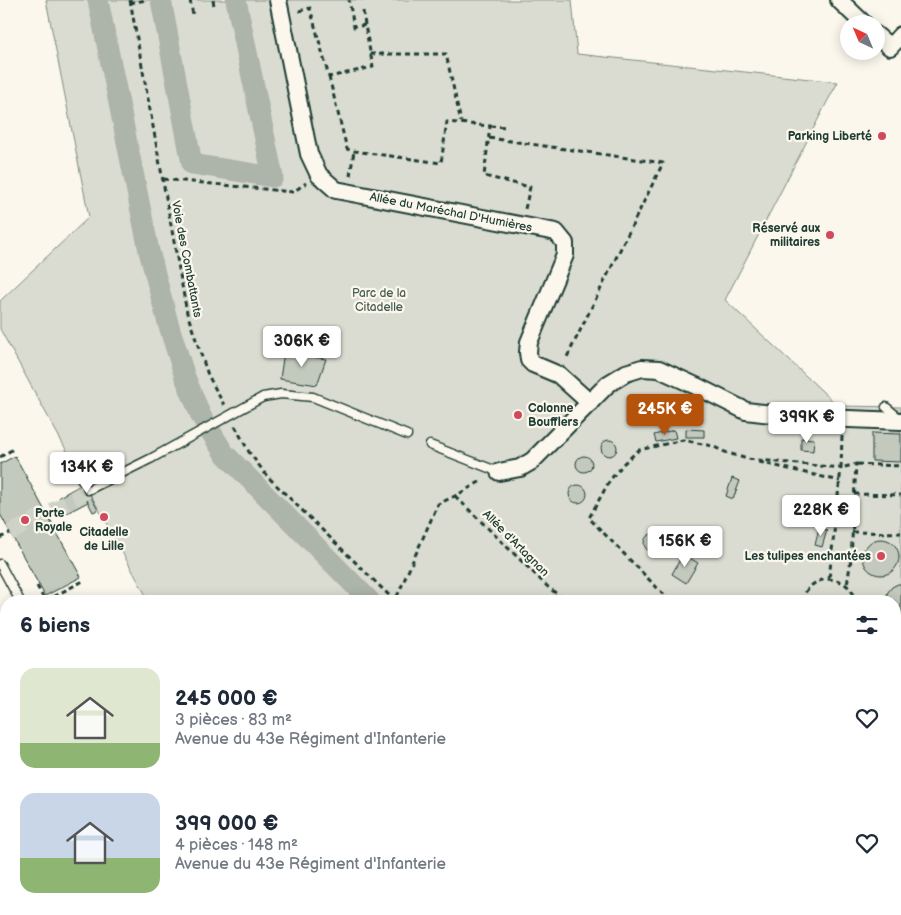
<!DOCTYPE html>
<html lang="fr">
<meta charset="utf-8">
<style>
:root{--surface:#fff;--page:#f6f6f7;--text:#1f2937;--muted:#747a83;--accent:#b45309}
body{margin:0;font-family:"Balsamiq Sans",sans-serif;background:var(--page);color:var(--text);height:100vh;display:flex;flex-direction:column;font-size:19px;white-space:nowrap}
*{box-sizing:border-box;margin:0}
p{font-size:16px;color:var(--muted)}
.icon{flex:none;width:28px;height:28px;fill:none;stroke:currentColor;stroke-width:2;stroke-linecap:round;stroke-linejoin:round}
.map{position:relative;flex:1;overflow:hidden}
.side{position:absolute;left:0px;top:595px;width:901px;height:320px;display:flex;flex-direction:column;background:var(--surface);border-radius:20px 20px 0 0;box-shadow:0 2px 12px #0003}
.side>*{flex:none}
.needle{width:32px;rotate:316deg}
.tools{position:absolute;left:840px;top:15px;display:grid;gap:10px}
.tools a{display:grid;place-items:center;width:45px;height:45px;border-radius:50%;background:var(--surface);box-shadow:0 2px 12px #0003;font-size:25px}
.price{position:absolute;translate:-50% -42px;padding:0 11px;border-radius:5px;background:#fff;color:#222;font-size:16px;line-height:32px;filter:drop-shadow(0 1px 2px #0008)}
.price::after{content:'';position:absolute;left:50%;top:30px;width:15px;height:11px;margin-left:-8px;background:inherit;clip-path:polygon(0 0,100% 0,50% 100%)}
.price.current{background:var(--accent);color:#fff}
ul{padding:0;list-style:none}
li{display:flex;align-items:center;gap:15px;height:125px;padding:0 20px}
li span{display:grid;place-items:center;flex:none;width:140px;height:100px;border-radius:15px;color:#555}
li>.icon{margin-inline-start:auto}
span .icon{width:60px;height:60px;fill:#fffc;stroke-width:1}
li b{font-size:21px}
h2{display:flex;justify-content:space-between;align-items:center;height:60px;padding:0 20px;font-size:21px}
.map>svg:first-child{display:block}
.green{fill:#dbdcd1;stroke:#7d8c82}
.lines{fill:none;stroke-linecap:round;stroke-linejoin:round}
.canal{stroke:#adb4aa;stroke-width:21}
.building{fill:#c4c9be;stroke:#1f3d34}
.street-tunnel{stroke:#cfd2c7;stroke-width:16;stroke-dasharray:16 8;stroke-linecap:butt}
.lane-casing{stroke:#1f3d34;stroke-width:11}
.street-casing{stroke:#1f3d34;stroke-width:20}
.path{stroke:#1f3d34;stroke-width:3;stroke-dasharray:5 4;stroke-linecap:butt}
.lane{stroke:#fbf7ec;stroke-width:8}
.street{stroke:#fbf7ec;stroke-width:16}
.lane-bridge-casing{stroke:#1f3d34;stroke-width:11;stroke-linecap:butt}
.lane-bridge{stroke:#fbf7ec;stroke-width:8}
.poi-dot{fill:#d1495b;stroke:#fbf7ec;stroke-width:2}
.labels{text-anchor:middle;stroke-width:4.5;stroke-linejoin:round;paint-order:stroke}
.poi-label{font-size:12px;font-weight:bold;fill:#1f3d34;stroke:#fbf7ec;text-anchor:end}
.street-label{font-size:12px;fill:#1f3d34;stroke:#fbf7ec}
.park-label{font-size:12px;fill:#455d53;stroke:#fbf7ec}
</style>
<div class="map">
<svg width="901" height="915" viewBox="0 0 901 915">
<rect width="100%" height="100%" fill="#fbf7ec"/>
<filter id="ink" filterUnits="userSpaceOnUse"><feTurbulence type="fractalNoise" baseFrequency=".02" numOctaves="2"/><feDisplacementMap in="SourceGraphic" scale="10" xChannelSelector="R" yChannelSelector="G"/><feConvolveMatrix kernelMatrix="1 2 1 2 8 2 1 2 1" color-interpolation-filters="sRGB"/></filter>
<g filter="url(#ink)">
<g class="green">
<polygon points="46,0 572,0 577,54 838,82 827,102 725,300 838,406 901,407 901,915 310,915 322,909 895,909 895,601 149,601 0,329 0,301 89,217"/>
<polygon points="116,909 231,909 242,915 110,915"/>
</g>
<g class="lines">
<g class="canal">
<polyline points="98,0 149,251 168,323 185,377 201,416 224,453 370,601"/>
<polyline points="161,0 192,164 273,177 236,0"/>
<polyline points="420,915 431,909"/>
</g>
</g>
<g class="building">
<polygon points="284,352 326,359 317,385 280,379"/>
<polygon points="686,429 704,430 704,437 686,437"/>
<polygon points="674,430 676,438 656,442 654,435"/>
<polygon points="872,433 901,434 901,462 872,461"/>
<polygon points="801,438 814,439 813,451 801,450"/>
<circle cx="609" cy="448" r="8"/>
<circle cx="584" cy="464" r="8"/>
<polygon points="15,456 81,577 45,596 0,514 0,464"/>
<polygon points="79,475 98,510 93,512 75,477"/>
<polygon points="732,478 740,481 733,499 726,496"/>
<circle cx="578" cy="494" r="9"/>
<polygon points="79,486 88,502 67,513 59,497"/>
<polygon points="819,528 827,530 822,547 815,545"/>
<circle cx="653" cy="543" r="9"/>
<circle cx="881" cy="557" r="18"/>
<polygon points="683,554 698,563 686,583 672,574"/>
<polygon points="898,584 901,584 901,623 895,620 895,601 885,601 888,592 892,587"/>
<polygon points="0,622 6,634 6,641 3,643 6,650 6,722 0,710"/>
<polygon points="0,796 6,802 6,882 0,889"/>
</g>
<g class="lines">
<polyline class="street-tunnel" points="10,533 63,505 88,490"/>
<defs>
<g id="lane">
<polyline points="263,397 281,394 313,397 407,435"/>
<polyline points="886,407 899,418"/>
<polyline points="430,445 499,472"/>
<polyline points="88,490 152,458"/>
<polyline points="0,564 20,601"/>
</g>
<g id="street">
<polyline points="278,0 309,154 319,175 336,190 556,232 565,243 565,255 529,342 528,352 529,360 533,364 559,375 590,403"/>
<polyline points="839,0 864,24"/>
<polyline points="876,35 890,47 901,35"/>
<polyline points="499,472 520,468 532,461 608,384 626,373 642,368 659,369 696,386 746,411 797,417 901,421"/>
</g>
</defs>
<use href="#lane" class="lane-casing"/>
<use href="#street" class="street-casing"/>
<g class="path">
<polyline points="130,0 187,313 208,375 224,405"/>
<polyline points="190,0 193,15"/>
<polyline points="213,0 214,6"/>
<polyline points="130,3 146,0"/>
<polyline points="299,11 310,8 329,77 373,67 365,25 354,27 349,0"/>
<polyline points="363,11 365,25"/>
<polyline points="370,54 446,54 461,122"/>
<polyline points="329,77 347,149 354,151 441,163 447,122 490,126 484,176 530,187 525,209"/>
<polyline points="490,126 508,127"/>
<polyline points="489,138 663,163 566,359"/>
<polyline points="350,176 354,151"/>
<polyline points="163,179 293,192 306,183"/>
<polyline points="235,426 249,452 267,476 395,601 438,504 455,496 483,480"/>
<polyline points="842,436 841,468 856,464 851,559 847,585"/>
<polyline points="0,457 15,448"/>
<polyline points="759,462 840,481"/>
<polyline points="857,464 901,466"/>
<polyline points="854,494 901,495"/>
<polyline points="455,496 548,587 566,601"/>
<polyline points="852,532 901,533"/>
<polyline points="0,538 10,533"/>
<polyline points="37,586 45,601 85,580"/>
<polyline points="670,601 589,518 610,480 624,463 639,450 683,440 712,446 725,452 747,459 841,468 829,579"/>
<path d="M802,601C809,572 849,572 856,601"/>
<polyline points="895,642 901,646"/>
<polyline points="895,661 901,666"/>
<polyline points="0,749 6,750"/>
<polyline points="895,803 901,796"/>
<polyline points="779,909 779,915"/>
<polyline points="462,915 473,909"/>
<polyline points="749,915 760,909"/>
</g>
<use href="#lane" class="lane"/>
<use href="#street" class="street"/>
<defs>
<polyline id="lane-bridge" points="152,458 263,397"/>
</defs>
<use href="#lane-bridge" class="lane-bridge-casing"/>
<use href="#lane-bridge" class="lane-bridge"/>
</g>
</g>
<g class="poi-dot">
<circle cx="882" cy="136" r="5"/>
<circle cx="830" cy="235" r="5"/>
<circle cx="518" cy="415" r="5"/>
<circle cx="104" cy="517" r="5"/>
<circle cx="25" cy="520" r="5"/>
<circle cx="881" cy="556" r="5"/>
</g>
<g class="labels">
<g class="poi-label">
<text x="872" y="140">Parking Liberté</text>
<text x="820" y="232">Réservé aux<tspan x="820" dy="14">militaires</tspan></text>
<text x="528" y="412" text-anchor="start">Colonne<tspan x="528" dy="14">Boufflers</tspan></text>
<text x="35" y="517" text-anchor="start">Porte<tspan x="35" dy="14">Royale</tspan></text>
<text x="104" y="536" text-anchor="middle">Citadelle<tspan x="104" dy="14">de Lille</tspan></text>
<text x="871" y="560">Les tulipes enchantées</text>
</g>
<g class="street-label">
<text transform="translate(451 212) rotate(11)" y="4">Allée du Maréchal D'Humières</text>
<text transform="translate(187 259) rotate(79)" y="4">Voie des Combattants</text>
<text transform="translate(516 543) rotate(45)" y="4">Allée d'Artagnan</text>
</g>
<g class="park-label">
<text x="379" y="297">Parc de la<tspan x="379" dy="14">Citadelle</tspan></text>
</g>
</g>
</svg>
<div class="tools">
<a><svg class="needle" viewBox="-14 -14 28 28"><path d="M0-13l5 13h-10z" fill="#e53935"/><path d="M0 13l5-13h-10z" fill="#747a83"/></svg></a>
</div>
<b class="price" style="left:302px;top:368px">306K €</b>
<b class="price current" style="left:665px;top:436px">245K €</b>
<b class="price" style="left:807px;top:444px">399K €</b>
<b class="price" style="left:87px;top:494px">134K €</b>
<b class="price" style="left:821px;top:537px">228K €</b>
<b class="price" style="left:685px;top:568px">156K €</b>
<section class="side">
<h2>6 biens<svg class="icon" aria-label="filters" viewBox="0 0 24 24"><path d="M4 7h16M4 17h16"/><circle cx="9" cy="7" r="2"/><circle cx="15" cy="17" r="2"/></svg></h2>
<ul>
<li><span style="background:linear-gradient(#dfe7d0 75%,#8fb573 0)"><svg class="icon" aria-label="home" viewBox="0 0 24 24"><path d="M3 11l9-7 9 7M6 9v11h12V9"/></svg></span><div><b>245 000 €</b><p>3 pièces · 83 m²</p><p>Avenue du 43e Régiment d'Infanterie</p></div><svg class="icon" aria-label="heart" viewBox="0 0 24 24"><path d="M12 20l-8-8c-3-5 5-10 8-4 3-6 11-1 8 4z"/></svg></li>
<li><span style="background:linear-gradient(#c9d6e8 65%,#8fb573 0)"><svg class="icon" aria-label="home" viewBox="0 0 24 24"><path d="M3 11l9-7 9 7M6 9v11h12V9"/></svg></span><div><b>399 000 €</b><p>4 pièces · 148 m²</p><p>Avenue du 43e Régiment d'Infanterie</p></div><svg class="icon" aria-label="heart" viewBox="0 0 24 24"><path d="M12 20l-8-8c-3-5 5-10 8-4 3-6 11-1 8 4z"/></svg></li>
</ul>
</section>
</div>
